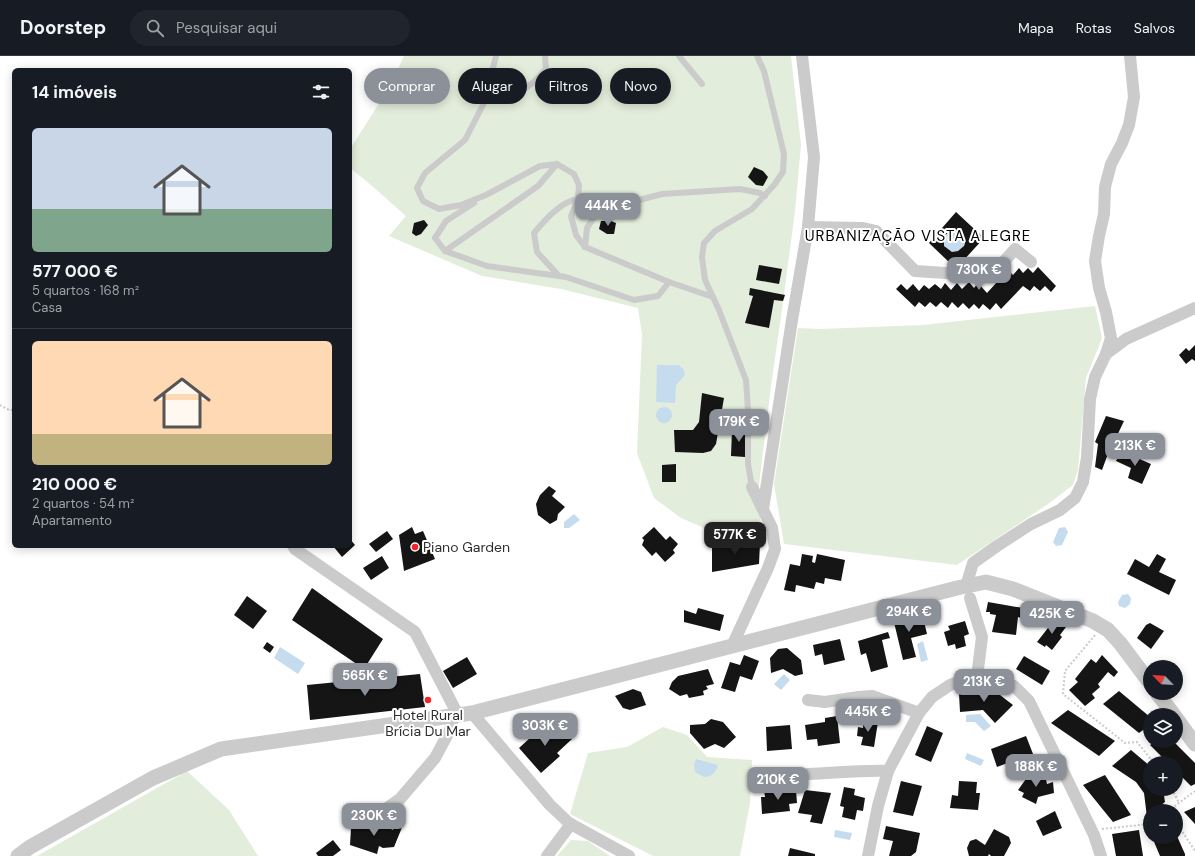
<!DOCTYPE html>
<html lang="pt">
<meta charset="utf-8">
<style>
:root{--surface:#171b24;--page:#20242c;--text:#f1f3f6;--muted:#9ea1a6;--line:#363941;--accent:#8c9099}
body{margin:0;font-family:"DM Sans",sans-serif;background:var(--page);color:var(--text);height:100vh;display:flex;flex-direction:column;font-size:15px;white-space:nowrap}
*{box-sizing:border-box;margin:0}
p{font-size:13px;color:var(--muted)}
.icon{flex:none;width:22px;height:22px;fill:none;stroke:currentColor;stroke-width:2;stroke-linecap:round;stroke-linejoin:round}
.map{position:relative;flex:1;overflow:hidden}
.drawer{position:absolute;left:12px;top:12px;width:340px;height:480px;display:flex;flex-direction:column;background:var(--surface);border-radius:6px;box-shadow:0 2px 10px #0003}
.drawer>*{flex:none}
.hud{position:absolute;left:364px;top:12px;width:380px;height:36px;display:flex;gap:8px}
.needle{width:26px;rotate:295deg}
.controls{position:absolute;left:1143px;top:604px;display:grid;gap:8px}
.controls a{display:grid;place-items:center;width:40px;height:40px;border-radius:50%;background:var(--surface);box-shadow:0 2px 10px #0003;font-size:20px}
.price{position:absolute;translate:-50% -34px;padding:0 9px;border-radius:8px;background:var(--accent);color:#fff;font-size:13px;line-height:26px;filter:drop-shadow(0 1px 2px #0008)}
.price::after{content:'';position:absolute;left:50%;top:24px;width:12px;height:9px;margin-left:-6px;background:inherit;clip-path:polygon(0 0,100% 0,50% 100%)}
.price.active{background:#222;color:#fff}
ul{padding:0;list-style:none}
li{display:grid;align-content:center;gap:8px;height:212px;padding:0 20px}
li+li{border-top:1px solid var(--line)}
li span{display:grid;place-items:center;height:124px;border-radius:6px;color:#555}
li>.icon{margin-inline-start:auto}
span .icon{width:72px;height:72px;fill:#fffc;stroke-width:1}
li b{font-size:17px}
h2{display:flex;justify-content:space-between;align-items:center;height:48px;padding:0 20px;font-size:17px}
.chip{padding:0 14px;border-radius:18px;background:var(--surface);box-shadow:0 2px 10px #0003;font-size:14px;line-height:36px}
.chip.active{background:var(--accent);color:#fff}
header{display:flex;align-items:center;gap:24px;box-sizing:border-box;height:56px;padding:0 20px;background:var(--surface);border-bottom:1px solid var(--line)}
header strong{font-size:19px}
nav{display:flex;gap:22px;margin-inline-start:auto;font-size:14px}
.search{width:280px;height:36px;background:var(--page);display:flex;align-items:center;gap:10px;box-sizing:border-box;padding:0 14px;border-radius:22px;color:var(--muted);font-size:15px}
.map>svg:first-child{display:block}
.green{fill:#e3eddb}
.water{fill:#c5dcee}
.building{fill:#151515;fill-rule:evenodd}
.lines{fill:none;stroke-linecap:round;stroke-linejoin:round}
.path{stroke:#cbcbcb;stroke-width:2;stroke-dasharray:2 2;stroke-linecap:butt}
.service{stroke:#cbcbcb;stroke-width:6}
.minor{stroke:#cbcbcb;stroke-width:12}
.tertiary{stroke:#cbcbcb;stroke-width:15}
.poi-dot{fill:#f22428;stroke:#fff;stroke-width:1.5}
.labels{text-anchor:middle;stroke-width:4;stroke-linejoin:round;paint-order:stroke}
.poi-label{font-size:14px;fill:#2e2e2e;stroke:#fff;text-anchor:start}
.neighbourhood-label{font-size:15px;letter-spacing:1px;fill:#000;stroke:#fff}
</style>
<header>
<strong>Doorstep</strong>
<div class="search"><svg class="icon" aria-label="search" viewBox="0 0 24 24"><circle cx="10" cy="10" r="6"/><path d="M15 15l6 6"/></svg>Pesquisar aqui</div>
<nav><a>Mapa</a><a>Rotas</a><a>Salvos</a></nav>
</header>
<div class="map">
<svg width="1195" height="800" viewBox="0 0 1195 800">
<rect width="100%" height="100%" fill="#fff"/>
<g class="green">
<polygon points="404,0 791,0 801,89 795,155 784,239 771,330 759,429 761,477 747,479 716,477 681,462 654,442 637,397 642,278 638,252 561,233 482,220 389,180 406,160 371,129 350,112 350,93 389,32"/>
<polygon points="1095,250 1102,282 1086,322 1078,414 1073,429 1048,448 957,509 784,488 774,428 798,272 821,273 923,269"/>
<polygon points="663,671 687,679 707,701 752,704 750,747 740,800 653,800 570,758 588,697 627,691"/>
<polygon points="187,715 229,754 258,800 37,800"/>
<polygon points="571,784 588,785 610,800 557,800"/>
</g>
<g class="water">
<circle cx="954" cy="185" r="11"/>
<polygon points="657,309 679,309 684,314 685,319 676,329 675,347 656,346"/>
<circle cx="664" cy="359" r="8"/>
<polygon points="574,458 580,464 569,472 564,472 564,466"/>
<polygon points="1065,471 1068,476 1062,489 1056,490 1053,486 1059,472"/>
<polygon points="1128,538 1131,542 1130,548 1125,552 1119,550 1118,546 1122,539"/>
<polygon points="923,585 928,604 921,606 917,588"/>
<polygon points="280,591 305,607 298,618 274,602"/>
<polygon points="784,618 790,624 781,634 774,628"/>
<polygon points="980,658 991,670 984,675 975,666 966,666 966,659"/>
<polygon points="967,697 984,704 981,710 965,703"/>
<path d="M696,703L718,709C715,718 712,720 704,721L695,716L694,709Z"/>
<polygon points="835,774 852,777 850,784 834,781"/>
</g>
<g class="building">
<polygon points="754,111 763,115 768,121 763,130 756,129 748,121"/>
<path d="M956,156L984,182L962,206L951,208L929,187ZM951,175L960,176L964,181L965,187L964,190L958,195L952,196L944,190V183L945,179Z"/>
<polygon points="424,164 428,169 421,178 416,180 412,177 414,167"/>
<polygon points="601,165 611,165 616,167 614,178 607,178 599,173"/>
<polygon points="759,209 782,213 779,228 756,224"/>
<polygon points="1038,211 1056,230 1051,236 1045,230 1040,235 1034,230 1030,235 1023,230 1001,253 996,247 990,254 983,248 979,253 974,248 969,253 963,247 958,252 952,246 948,252 941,246 936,251 930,246 925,251 919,246 915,251 896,233 901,228 907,234 913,228 919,235 924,229 929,233 935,228 941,233 945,227 951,234 957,227 962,233 969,226 974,232 978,227 987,237 1008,214 1013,219 1019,212 1023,217 1028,212 1033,217"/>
<polygon points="750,232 785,239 783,245 774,244 769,272 745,267 753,240 749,239"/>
<polygon points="1195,289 1195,305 1192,303 1186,308 1179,299 1186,292 1189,295"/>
<polygon points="702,337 724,342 716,388 711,395 703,397 675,396 674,374 693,374 699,366"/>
<polygon points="1106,360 1124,365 1114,386 1109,384 1106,389 1109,395 1102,414 1095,411 1098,388 1095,386"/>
<polygon points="732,374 747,375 745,401 731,400"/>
<polygon points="1121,395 1151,408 1142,428 1128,422 1131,412 1116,405"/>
<polygon points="676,408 676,426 662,426 662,409"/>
<polygon points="549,430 556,435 552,440 565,451 558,458 557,464 550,468 538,459 536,448 540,439"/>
<polygon points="412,471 415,478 423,475 435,503 404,515 399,479"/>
<polygon points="654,471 666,484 670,480 678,488 673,494 675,497 665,506 656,496 652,500 642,489 644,484 642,482"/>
<polygon points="387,475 393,483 376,496 369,488"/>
<polygon points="350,483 355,489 342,501 333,490 350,490"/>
<polygon points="737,486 739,491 742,490 744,486 749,486 753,488 760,487 759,508 712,516 712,490"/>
<polygon points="802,498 813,500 812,506 815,507 817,498 845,504 841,525 825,522 824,528 816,526 814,533 796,529 795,536 784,534 790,508 800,510"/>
<polygon points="1157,498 1166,503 1159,516 1176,524 1169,539 1127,518 1135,503 1149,511"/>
<polygon points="382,500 389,512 371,524 363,512"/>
<polygon points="312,532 383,583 364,613 292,564"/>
<polygon points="247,540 267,555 253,573 234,559"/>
<polygon points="988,546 1023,552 1021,562 1018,561 1016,579 992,576 996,559 990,558 990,556 986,556"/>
<polygon points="698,552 724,559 720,575 684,566 684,554 696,558"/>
<polygon points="922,557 927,578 911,582 916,601 903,604 893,562 905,559 905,562"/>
<polygon points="1055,563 1066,571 1060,579 1062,581 1052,594 1046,589 1045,591 1037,586"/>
<polygon points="965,565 969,578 964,580 966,590 956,593 955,588 948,590 944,576 950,574 948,570"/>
<polygon points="1150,567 1164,575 1151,593 1137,582 1146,569"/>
<polygon points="888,576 890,582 882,584 888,611 871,616 866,597 861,599 858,585"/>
<polygon points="840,583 845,604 824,609 822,598 815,600 813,589"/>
<polygon points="267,586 274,591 270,597 263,592"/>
<polygon points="787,592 801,604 803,618 795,620 783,613 771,617 770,602 778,593"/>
<polygon points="744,599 759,605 752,624 740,620 735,636 721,632 730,606 740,609"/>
<polygon points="1102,599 1118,616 1114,621 1108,616 1098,628 1100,631 1092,638 1095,642 1085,650 1069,634 1078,626 1075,623 1091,603 1096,607"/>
<polygon points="1024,600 1050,615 1042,629 1016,613"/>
<polygon points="467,601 477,618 453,632 443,615"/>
<polygon points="708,613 714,628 706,630 708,633 703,635 704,639 689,642 687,638 680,640 669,633 672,626 678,620"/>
<polygon points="420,618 425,651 310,664 307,629"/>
<polygon points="633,633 641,636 646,649 630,654 623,652 615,640"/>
<polygon points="971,634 985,634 1000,639 1013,649 995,667 983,654 960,656 959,638"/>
<polygon points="1119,635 1150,661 1150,669 1139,677 1103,648"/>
<polygon points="1068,654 1115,685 1099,700 1051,667"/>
<polygon points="837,660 840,687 818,690 817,683 807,684 805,669 825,666 825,662"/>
<polygon points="711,663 723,666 736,681 724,692 715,688 704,693 690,677 690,669 705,668"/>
<polygon points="864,664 878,666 874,691 861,689 863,681 857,680 858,671 863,672"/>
<polygon points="558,668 572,683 557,697 560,700 541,717 519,692 541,672 547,679"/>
<polygon points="790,669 792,693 767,695 766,671"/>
<polygon points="927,670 943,677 931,706 915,699"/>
<polygon points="1026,680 1035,703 1023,707 1021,702 997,711 991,693"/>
<polygon points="1156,685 1173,685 1195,707 1195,728 1191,730 1176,715 1176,707 1168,707 1150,689"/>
<polygon points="1131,694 1150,710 1150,733 1163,733 1165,746 1154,755 1150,755 1150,758 1147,761 1144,737 1136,726 1112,710"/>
<polygon points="1036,718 1037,723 1045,719 1047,728 1053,726 1054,737 1038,741 1036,748 1022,741 1024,737 1018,734 1026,723 1025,721"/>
<polygon points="1105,719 1131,759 1113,766 1083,729"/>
<polygon points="901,725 922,730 913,760 893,756"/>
<polygon points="959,725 977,726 976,737 980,737 978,754 950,752 952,739 958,740"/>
<polygon points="844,731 855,733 854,739 865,742 863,755 857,754 855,764 842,761 844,751 840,750"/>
<polygon points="776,732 776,736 796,734 797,747 789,748 790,755 762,758 761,741 765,741 764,733"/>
<polygon points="805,734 831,737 822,768 810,766 812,759 798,757"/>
<polygon points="1195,751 1195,768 1184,756"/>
<polygon points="1055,755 1062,772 1043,780 1036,765"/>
<polygon points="378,766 393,774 395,767 403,769 394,791 383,792 379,790 377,798 350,789 351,772 360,767 377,769"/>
<polygon points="886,770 920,777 916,796 911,800 889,800 893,785 883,783"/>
<polygon points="994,773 1009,781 1011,787 1004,800 991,800 989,798 988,800 969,800 967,792 970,785 976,783 985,789"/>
<polygon points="1139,774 1143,800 1116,800 1112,778"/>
<polygon points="1176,778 1185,798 1185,800 1160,800 1152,781 1176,781"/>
<polygon points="333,784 341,794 333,800 318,800 316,797"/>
<polygon points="790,792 815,798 815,800 788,800"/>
</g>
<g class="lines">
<g class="path">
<polyline points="0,349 9,354 14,354"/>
<polyline points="1095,579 1065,615 1063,638 1125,687 1137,686 1154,707"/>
<polyline points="1172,733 1179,747"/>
<polyline points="1168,755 1195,735"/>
<polyline points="1176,766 1195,795"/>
<polyline points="1102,773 1150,768"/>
</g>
<g class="service">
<polyline points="496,0 484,47 465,84 425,117 417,132 423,145 439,153 461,149 486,139 540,110 557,108 574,118 579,129 578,143 571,160 576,179 585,191 669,226 713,241"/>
<polyline points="679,0 702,28"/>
<polyline points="513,41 534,26 546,13 545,0"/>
<polyline points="474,147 446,165 435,182 445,195 487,210 566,221 634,244 658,240 669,226"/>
<polyline points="585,191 587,172 598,155 662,138 740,133 760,137 765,140"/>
<polyline points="445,195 538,130 557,108"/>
<path d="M559,220L537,196L534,177C544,165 561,145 578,143"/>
<polyline points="752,431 748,408 748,354 746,324 719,254 705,224 702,201 704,187 715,175 752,153 774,129 783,116 784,98 764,15 757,0"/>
</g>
<g class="minor">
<polyline points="808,171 863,172 876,175 915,215 991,220 1015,193 1031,206"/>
<polyline points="1106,298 1111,282 1106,256 1099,232 1095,205 1099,180 1104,158 1105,131 1111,108 1122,87 1129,69 1134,41 1130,0"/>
<polyline points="763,453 792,264 808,171 814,101 802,0"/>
<polyline points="293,490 295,493 415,576 458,659"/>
<polyline points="966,530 973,507 997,490 1031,468 1060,454 1075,442 1083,426 1087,401 1090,343 1095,321 1106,298 1126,283 1195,252"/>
<polyline points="970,542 982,581 977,621"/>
<polyline points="732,590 768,512 775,493 772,472 752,431"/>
<polyline points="808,644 825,646 859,641 872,640 919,657"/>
<polyline points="472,657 550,749 569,767 629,800"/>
<path d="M808,718C835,717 861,714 888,715"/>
<polyline points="376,760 400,743 435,702 451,672 453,660"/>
<polyline points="547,800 571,768"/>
<polyline points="868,800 878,750 888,715 919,657 932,641 950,629 967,622 980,621 998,623 1014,630 1029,645 1094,779 1101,800"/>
</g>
<g class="tertiary">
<polyline points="1157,637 1174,659"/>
<polyline points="1176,662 1195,688"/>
<polyline points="18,800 30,791 153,722 221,693 472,657 957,532 986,526 1013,533 1093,565 1108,574 1120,587 1150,627"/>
</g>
</g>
<g class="poi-dot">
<circle cx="415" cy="491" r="4"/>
<circle cx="428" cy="644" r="4"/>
</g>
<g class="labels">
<g class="poi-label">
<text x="423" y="496">Piano Garden</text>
<text x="428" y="664" text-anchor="middle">Hotel Rural<tspan x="428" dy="16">Brícia Du Mar</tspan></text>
</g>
<g class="neighbourhood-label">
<text x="918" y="185">URBANIZAÇÃO VISTA ALEGRE</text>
</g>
</g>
</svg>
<div class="controls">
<a><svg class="needle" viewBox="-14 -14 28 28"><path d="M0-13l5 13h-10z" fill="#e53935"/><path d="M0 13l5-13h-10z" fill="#9ea1a6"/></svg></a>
<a><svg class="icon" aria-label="layers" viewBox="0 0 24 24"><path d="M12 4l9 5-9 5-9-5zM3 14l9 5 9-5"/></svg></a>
<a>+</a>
<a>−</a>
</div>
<b class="price" style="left:608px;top:171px">444K €</b>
<b class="price" style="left:979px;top:235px">730K €</b>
<b class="price" style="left:739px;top:387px">179K €</b>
<b class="price" style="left:1135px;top:411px">213K €</b>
<b class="price active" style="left:735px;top:500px">577K €</b>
<b class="price" style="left:909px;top:577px">294K €</b>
<b class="price" style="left:1052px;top:579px">425K €</b>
<b class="price" style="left:365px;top:641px">565K €</b>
<b class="price" style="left:984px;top:647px">213K €</b>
<b class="price" style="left:868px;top:677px">445K €</b>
<b class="price" style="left:545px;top:691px">303K €</b>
<b class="price" style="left:1036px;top:732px">188K €</b>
<b class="price" style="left:778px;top:745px">210K €</b>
<b class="price" style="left:374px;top:781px">230K €</b>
<div class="hud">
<a class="chip active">Comprar</a>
<a class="chip">Alugar</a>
<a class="chip">Filtros</a>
<a class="chip">Novo</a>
</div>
<section class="drawer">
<h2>14 imóveis<svg class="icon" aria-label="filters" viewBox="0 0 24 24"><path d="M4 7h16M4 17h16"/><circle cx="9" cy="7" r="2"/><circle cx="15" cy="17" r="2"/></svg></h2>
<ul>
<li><span style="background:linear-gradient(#c9d6e8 65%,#7fa58c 0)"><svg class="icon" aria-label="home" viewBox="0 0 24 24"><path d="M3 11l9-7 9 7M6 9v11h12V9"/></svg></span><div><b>577 000 €</b><p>5 quartos · 168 m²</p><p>Casa</p></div></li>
<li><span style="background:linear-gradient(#ffd9b3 75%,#c2b280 0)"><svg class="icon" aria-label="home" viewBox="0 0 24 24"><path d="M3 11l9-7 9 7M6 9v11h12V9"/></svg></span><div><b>210 000 €</b><p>2 quartos · 54 m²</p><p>Apartamento</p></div></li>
</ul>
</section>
</div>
